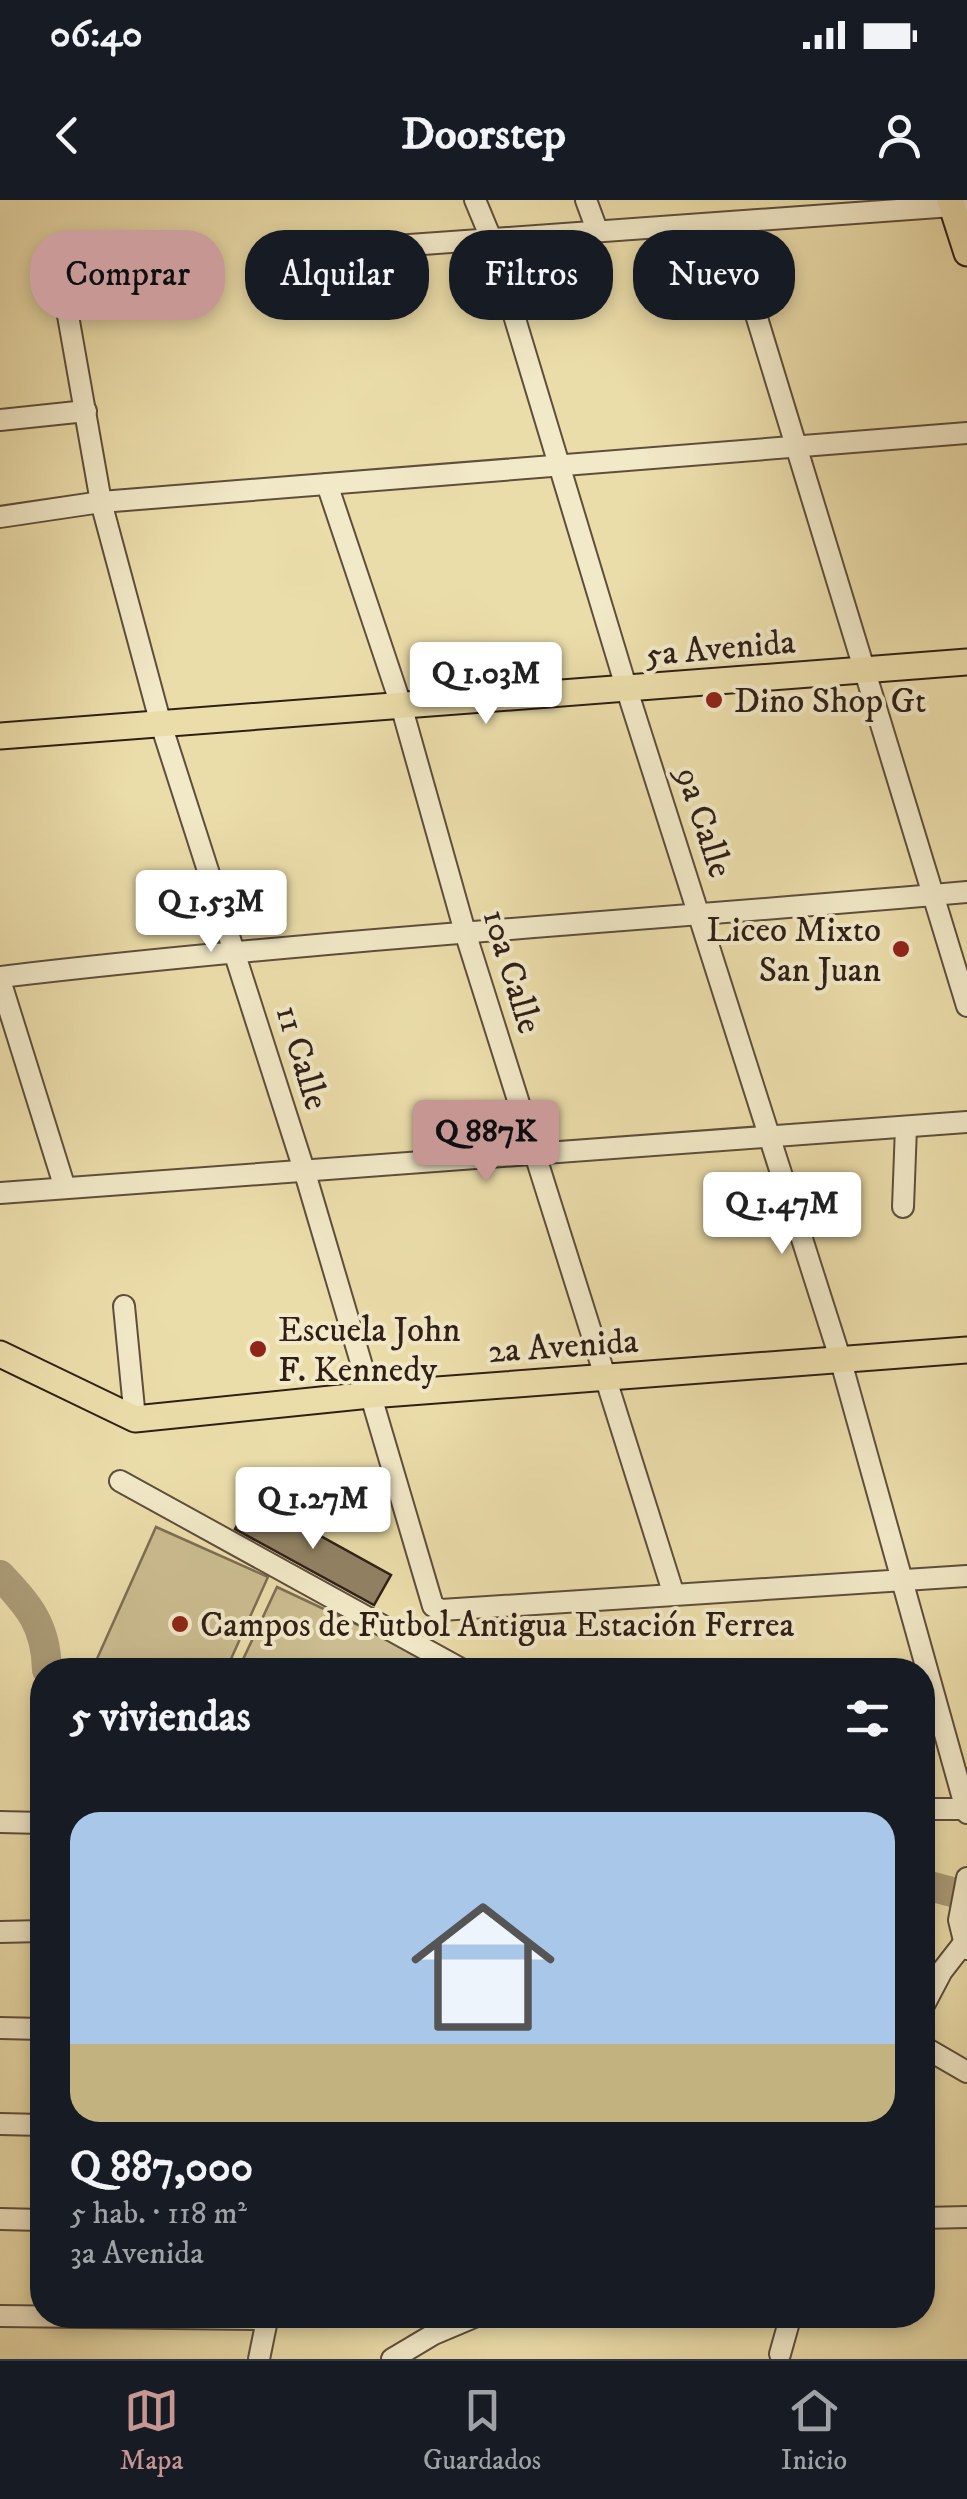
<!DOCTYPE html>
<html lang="es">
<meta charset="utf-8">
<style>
:root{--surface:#171b24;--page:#20242c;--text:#f1f3f6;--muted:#9ea1a6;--line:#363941;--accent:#c59692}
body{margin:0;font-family:"IM FELL DW Pica",serif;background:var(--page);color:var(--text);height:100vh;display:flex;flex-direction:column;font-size:38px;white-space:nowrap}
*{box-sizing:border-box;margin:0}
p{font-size:32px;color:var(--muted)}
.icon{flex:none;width:55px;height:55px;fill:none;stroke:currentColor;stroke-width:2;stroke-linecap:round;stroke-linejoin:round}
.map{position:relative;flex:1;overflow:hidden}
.side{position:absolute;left:30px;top:1458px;width:905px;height:670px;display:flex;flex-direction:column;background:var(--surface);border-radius:40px;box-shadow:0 5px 15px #0003}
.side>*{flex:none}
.guide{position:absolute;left:30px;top:30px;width:908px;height:90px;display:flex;gap:20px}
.price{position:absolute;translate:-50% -85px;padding:0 22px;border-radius:10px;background:#fff;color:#222;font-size:32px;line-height:65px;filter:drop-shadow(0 2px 5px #0008)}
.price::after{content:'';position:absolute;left:50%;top:60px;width:30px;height:22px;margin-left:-15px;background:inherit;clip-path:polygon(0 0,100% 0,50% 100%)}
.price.on{background:var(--accent);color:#111}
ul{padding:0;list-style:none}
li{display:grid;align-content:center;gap:20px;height:530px;padding:0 40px}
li+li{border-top:2px solid var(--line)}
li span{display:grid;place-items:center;height:310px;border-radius:30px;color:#555}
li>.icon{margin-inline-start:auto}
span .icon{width:180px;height:180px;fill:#fffc;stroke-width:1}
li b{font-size:42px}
h2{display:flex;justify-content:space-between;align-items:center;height:120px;padding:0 40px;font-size:42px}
.chip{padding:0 35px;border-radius:40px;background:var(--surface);box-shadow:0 5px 15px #0003;font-size:35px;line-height:90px}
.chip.on{background:var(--accent);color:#111}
.status{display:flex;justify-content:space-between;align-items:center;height:70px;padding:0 50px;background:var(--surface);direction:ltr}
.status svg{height:28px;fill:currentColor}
header{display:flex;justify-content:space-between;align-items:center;height:130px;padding:0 40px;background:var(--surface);font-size:45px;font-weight:800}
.menu{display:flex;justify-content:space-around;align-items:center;height:140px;border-top:2px solid var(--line);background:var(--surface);font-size:28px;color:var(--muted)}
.menu a{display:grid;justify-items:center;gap:5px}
.menu .on{color:var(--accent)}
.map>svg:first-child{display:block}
.green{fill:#cbbd91;stroke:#7d6e54;stroke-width:2.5}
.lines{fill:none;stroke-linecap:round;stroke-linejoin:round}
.river{stroke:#ab9c78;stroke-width:30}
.building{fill:#918264;stroke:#2f1f18;stroke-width:2.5}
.minor-casing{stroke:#5e4e3c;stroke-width:24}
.major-casing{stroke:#2f1f18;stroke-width:29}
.minor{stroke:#f2e9c8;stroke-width:20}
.major{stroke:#ebddaa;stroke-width:25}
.poi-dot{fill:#8f2418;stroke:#f2e9c8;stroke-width:4}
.labels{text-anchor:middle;stroke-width:8;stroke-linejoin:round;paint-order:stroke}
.street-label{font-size:35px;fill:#2f1f18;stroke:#f2e9c8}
.poi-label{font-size:35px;fill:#2f1f18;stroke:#f2e9c8;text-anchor:start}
</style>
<div class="status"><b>06:40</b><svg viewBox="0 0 49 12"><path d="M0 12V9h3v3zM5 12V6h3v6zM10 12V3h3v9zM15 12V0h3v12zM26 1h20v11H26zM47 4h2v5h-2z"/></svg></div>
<header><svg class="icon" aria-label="back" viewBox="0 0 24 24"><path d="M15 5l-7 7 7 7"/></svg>Doorstep<svg class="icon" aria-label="person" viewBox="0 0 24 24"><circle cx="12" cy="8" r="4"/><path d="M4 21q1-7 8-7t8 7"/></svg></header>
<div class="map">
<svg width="967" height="2159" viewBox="0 0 967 2159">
<rect width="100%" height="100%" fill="#ebddaa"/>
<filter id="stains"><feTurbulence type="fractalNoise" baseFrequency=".002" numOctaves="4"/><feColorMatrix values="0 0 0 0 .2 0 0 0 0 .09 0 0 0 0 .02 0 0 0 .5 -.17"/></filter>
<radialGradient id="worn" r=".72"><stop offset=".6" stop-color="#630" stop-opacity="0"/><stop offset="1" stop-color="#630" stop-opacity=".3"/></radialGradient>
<g class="green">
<polygon points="156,1327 268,1377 226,1470 92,1470"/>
<polygon points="277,1387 454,1470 238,1470"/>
</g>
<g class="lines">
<g class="river">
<path d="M0,1375C29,1406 46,1425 47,1470"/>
<polyline points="922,1684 967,1696"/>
</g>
</g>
<polygon class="building" points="252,1298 391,1375 374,1405 235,1329"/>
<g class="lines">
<defs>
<g id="minor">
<polyline points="475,0 490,36 627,490 840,1158 967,1613"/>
<polyline points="586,0 597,30"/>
<polyline points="728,23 967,806"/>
<polyline points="312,52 967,5"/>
<polyline points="64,93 101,302 160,521 305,973 433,1406 441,1410 967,1376"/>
<polyline points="0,220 86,211"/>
<polyline points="327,284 401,505 465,732 673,1392"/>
<polyline points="0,317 101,302 967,233"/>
<path d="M0,777C321,739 645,721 967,692"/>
<polyline points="0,780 64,985"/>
<polyline points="0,993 967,922"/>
<polyline points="903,1007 906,927"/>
<polyline points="124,1106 135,1219"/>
<polyline points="120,1281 463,1470"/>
<polyline points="922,1609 966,1609"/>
<polyline points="0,1622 42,1623"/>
<polyline points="0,1732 42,1731"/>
<polyline points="966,1749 959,1720 967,1678"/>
<polyline points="922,1809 942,1771 967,1739"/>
<polyline points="0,1828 42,1829"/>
<polyline points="922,1846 967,1872"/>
<polyline points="0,1924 42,1925"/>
<polyline points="922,2018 967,2017"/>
<polyline points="0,2019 42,2020"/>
<polyline points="0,2116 267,2119"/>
<polyline points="780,2154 791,2115"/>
<polyline points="259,2159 268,2115"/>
<polyline points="392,2159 434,2134 479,2115"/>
</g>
<g id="major">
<polyline points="950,0 967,53"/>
<polyline points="0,536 967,462"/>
<polyline points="0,1154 135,1219 370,1195 967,1150"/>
</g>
</defs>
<use href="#minor" class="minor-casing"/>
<use href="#major" class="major-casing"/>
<use href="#minor" class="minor"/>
<use href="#major" class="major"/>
</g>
<g class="poi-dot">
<circle cx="714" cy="500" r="10"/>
<circle cx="901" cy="749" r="10"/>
<circle cx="258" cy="1149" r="10"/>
<circle cx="180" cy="1424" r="10"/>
</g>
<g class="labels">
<g class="street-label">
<text transform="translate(720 447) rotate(-5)" y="12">5a Avenida</text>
<text transform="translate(705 622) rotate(72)" y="12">9a Calle</text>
<text transform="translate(513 771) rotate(73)" y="12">10a Calle</text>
<text transform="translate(303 857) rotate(73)" y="12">11 Calle</text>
<text transform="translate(563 1145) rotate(-4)" y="12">2a Avenida</text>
</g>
<g class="poi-label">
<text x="734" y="512">Dino Shop Gt</text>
<text x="881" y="741" text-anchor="end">Liceo Mixto<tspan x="881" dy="40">San Juan</tspan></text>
<text x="278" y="1141">Escuela John<tspan x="278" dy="40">F. Kennedy</tspan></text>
<text x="200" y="1436">Campos de Futbol Antigua Estación Ferrea</text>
</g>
</g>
<rect width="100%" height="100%" filter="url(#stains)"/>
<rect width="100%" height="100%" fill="url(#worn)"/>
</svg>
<b class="price" style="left:486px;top:527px">Q 1.03M</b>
<b class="price" style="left:211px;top:755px">Q 1.53M</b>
<b class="price on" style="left:486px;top:985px">Q 887K</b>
<b class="price" style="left:782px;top:1057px">Q 1.47M</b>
<b class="price" style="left:313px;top:1352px">Q 1.27M</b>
<div class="guide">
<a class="chip on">Comprar</a>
<a class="chip">Alquilar</a>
<a class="chip">Filtros</a>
<a class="chip">Nuevo</a>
</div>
<section class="side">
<h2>5 viviendas<svg class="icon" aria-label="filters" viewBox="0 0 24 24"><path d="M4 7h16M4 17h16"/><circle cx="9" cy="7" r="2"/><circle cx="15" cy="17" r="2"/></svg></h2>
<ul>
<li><span style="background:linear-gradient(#a9c7e8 75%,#c2b280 0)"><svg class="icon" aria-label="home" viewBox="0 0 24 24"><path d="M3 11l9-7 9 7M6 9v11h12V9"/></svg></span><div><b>Q 887,000</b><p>5 hab. · 118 m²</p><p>3a Avenida</p></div></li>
</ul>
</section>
</div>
<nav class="menu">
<a class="on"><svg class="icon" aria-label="map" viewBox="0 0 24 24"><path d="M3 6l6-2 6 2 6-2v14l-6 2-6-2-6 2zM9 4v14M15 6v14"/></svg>Mapa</a>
<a><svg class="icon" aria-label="saved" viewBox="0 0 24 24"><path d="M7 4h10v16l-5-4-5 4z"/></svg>Guardados</a>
<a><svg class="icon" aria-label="home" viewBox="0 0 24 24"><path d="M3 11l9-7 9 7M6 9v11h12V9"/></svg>Inicio</a>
</nav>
